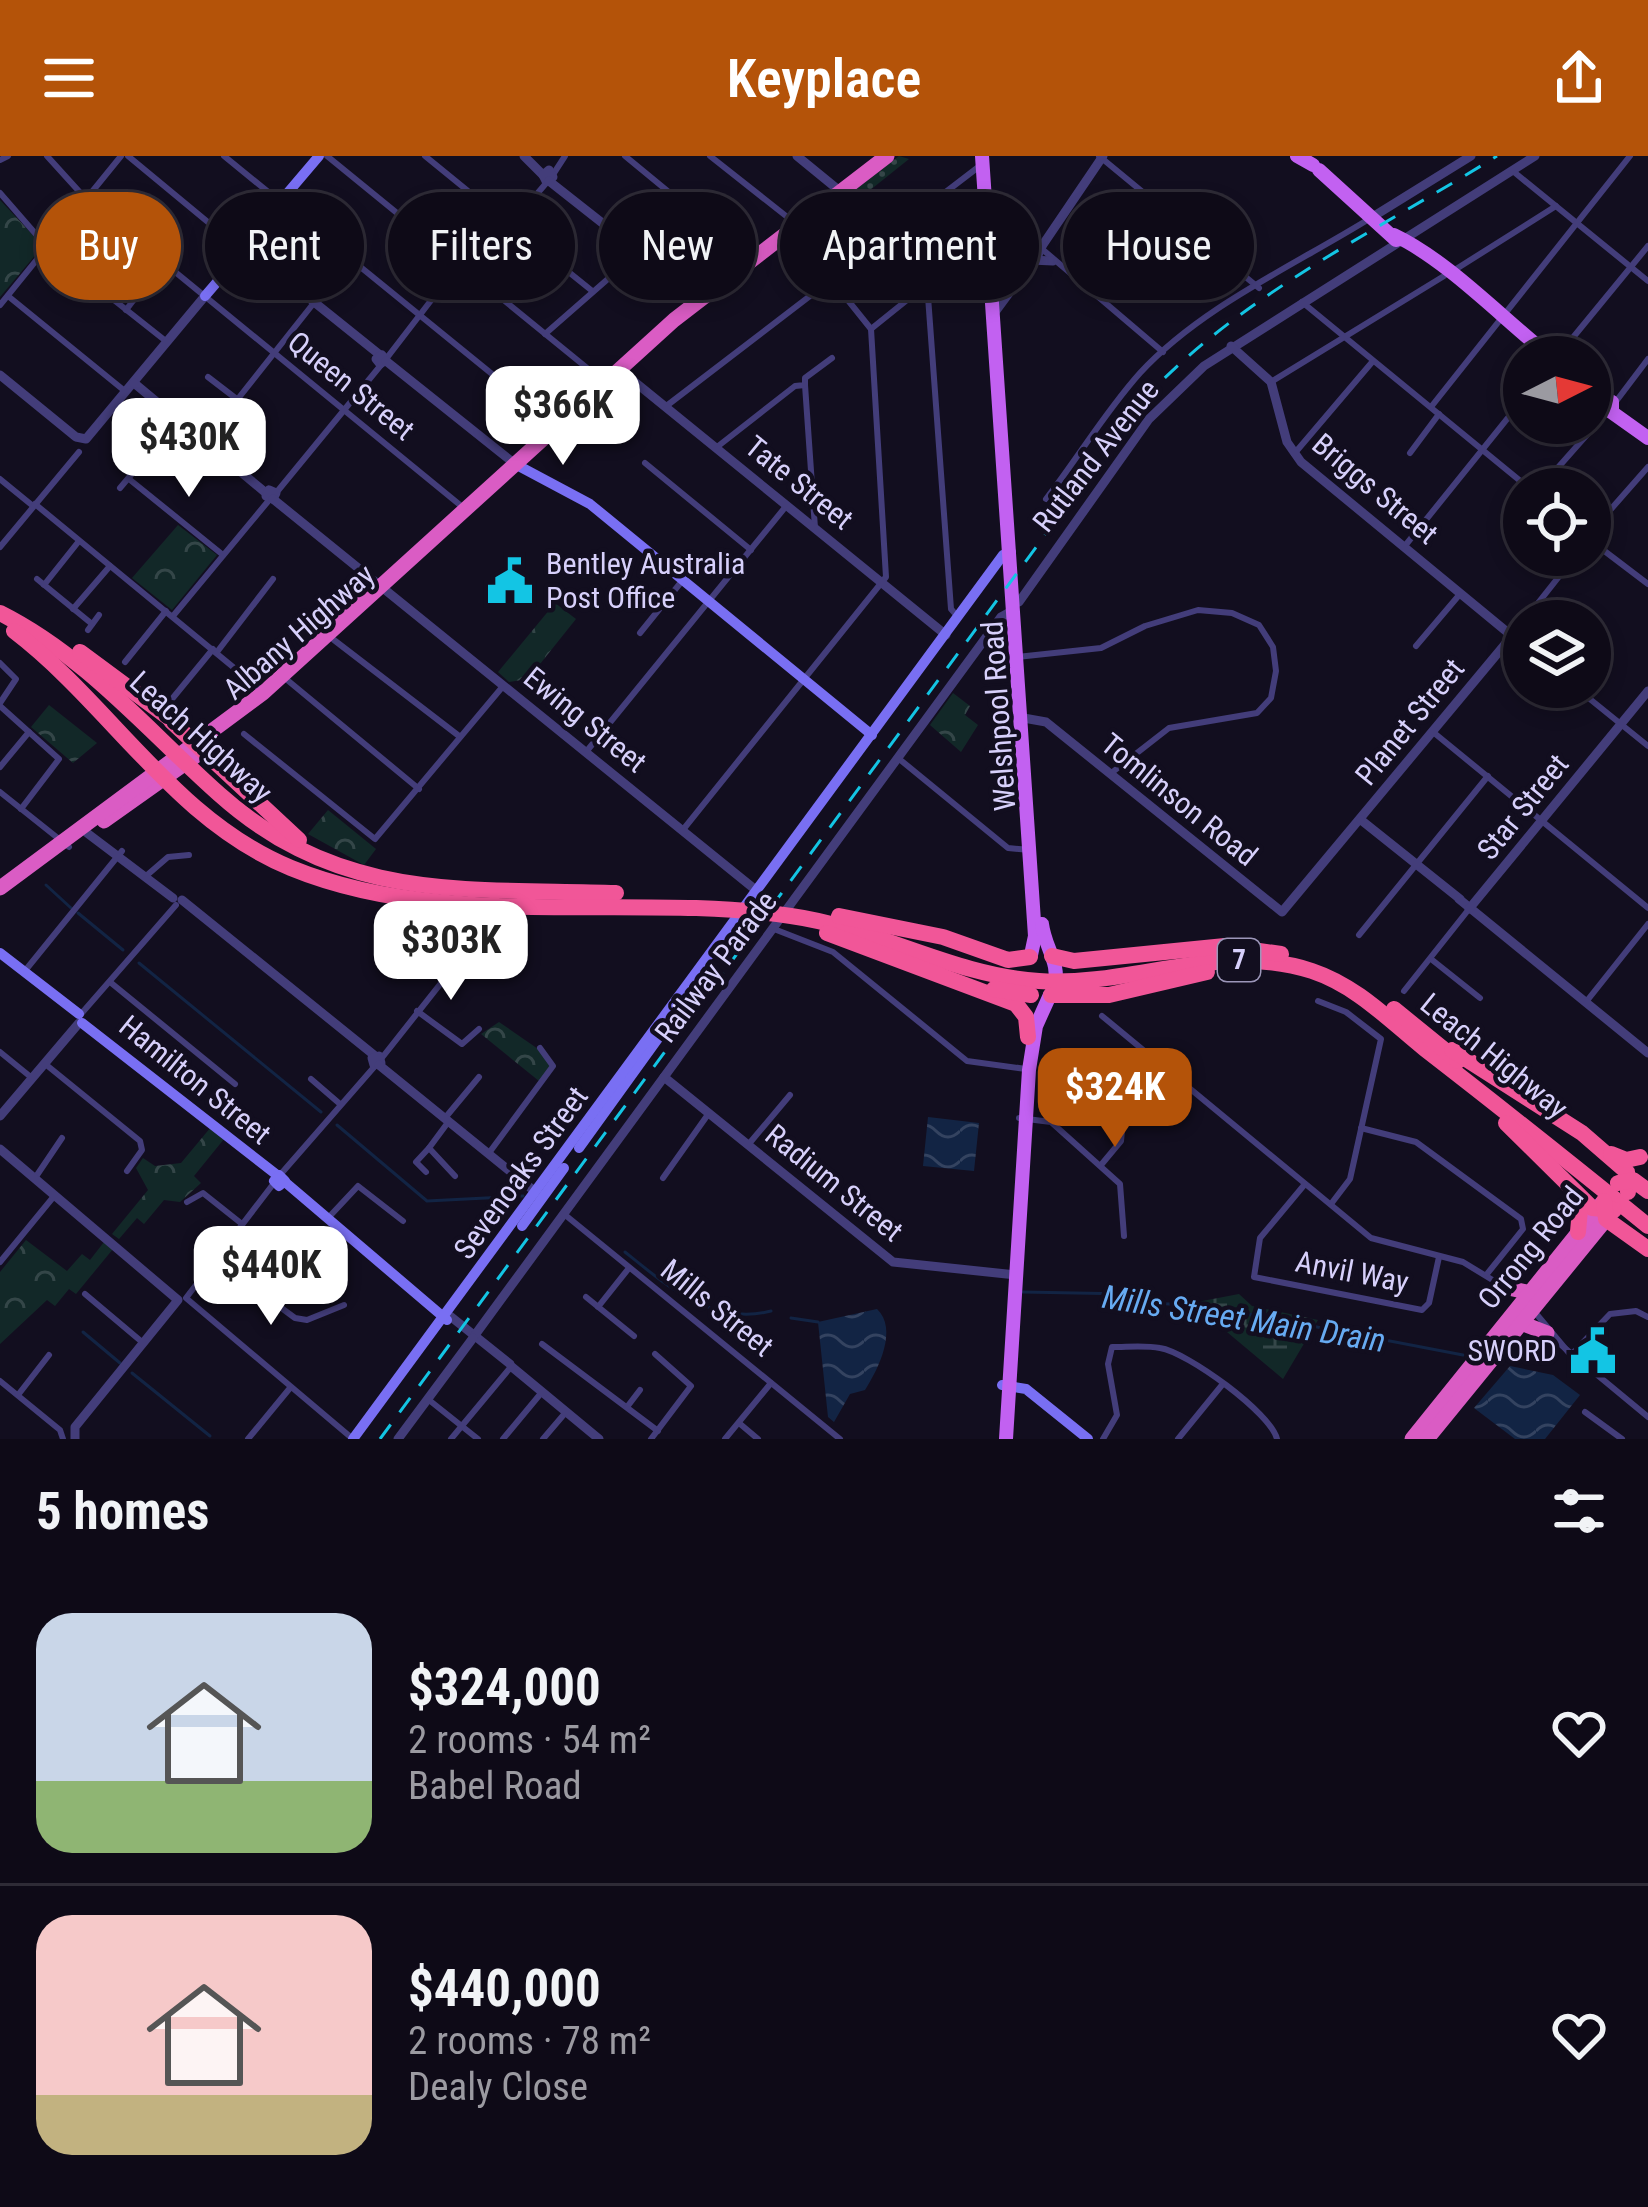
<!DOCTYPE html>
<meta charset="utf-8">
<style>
:root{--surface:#0e0a17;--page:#171320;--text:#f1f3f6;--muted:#9b9aa1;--line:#2e2b36;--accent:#b45309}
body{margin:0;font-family:"Roboto Condensed",sans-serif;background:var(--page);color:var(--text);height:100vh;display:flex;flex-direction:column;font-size:45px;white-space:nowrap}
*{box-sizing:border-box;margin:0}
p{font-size:39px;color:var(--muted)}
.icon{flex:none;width:66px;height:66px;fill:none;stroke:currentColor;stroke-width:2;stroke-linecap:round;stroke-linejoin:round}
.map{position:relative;height:1283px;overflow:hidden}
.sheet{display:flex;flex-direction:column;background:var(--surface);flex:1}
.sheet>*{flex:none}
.guide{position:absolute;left:36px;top:36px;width:1578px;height:108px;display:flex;gap:24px}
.needle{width:78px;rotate:84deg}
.controls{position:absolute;left:1503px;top:180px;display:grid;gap:24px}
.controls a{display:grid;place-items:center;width:108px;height:108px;border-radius:50%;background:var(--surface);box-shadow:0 6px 18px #0003,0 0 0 3px var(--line);font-size:60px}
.price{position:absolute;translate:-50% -102px;padding:0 27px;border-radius:24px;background:#fff;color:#222;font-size:39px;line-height:78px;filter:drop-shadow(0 3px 6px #0008)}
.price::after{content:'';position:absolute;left:50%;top:72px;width:36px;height:27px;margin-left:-18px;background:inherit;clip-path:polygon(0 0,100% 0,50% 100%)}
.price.selected{background:var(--accent);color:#fff}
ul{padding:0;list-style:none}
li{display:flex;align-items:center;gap:36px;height:300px;padding:0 36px}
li+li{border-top:3px solid var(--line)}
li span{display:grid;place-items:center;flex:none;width:336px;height:240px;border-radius:36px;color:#555}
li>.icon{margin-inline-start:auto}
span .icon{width:144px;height:144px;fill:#fffc;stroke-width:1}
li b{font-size:51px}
h2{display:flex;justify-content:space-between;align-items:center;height:144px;padding:0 36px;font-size:51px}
.chip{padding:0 42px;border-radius:54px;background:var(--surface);box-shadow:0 6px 18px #0003,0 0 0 3px var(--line);font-size:42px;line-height:108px}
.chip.selected{background:var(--accent);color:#fff}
header{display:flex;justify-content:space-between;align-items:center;height:156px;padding:0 36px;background:var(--accent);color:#fff;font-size:54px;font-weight:600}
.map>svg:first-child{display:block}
.grass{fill:url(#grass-dots)}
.forest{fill:url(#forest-crowns)}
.wetland{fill:url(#wetland-marsh)}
.water{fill:url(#water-waves)}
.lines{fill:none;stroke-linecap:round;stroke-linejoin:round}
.stream{stroke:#122444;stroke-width:3}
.minor{stroke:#433d7a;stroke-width:6}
.tertiary{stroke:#433d7a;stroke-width:9}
.secondary{stroke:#796ff3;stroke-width:10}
.primary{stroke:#c261f1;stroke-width:14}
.trunk{stroke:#da5cc4;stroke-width:15}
.motorway{stroke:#f15698;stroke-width:16}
.rail{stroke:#13c5e4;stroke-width:3;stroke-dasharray:18 15;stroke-linecap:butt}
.labels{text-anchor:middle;stroke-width:9;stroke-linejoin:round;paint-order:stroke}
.shield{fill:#120e1f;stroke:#9c96b9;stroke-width:3}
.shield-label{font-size:27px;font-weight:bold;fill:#d7d0fb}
.street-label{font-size:30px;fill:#d7d0fb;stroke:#120e1f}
.poi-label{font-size:30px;fill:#d7d0fb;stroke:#120e1f;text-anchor:start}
.water-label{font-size:33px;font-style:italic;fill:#67abf2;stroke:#120e1f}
</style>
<header><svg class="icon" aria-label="menu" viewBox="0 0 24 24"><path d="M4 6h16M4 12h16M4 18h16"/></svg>Keyplace<svg class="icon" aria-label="share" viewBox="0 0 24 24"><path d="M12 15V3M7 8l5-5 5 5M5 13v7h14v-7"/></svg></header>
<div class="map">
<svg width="1648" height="1283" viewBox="0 0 1648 1283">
<defs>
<pattern id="grass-dots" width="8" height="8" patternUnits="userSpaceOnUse" patternTransform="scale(3)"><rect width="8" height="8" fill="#122828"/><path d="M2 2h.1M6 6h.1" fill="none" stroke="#344648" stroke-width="1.8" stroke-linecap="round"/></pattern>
<pattern id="forest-crowns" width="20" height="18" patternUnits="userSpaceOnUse" patternTransform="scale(3)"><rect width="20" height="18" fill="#122828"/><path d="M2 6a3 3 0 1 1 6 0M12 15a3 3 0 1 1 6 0" fill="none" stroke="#344648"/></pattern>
<pattern id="wetland-marsh" width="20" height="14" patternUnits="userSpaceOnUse" patternTransform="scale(3)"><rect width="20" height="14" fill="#122828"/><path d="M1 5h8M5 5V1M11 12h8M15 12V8" fill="none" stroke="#344648"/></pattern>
<pattern id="water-waves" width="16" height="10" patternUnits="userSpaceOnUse" patternTransform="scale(3)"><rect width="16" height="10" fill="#122444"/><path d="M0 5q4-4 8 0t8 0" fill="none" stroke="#344360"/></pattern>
</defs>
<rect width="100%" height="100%" fill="#120e1f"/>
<polygon class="grass" points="899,0 909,3 869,35 894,66 885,72 856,46 830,66 838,77 816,95 801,76"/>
<g class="forest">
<polygon points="0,44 43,90 0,141"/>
<polygon points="986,52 1032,92 993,157"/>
<polygon points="178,369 217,399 172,454 132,422"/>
<polygon points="555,447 576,463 528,523 509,526 498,516"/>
<polygon points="953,537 970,550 965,559 978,569 961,596 930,569"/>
<polygon points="49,549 97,587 73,607 31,571"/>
<polygon points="328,654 376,693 364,709 308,678"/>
<polygon points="499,866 541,895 551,909 539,925 481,878"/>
<polygon points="211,971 224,983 194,1020 201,1027 180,1046 164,1044 144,1068 137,1062 119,1083 112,1078 148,1034 136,1012 143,1002 155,1010 181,1007"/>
<polygon points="26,1084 67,1115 82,1098 90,1104 104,1086 113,1093 76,1138 69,1133 55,1150 47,1144 0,1188 0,1116"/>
</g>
<polygon class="wetland" points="1239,1138 1252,1150 1318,1164 1283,1223 1196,1150 1197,1146"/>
<g class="water">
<polygon points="928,961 979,967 974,1015 923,1010"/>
<path d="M877,1153C898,1173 879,1212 865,1234L850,1238L834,1266L828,1261L818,1166Z"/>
<polygon points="1510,1210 1553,1219 1580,1239 1545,1283 1515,1283 1474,1252"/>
</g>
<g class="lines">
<g class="stream">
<polyline points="46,729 71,752"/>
<polyline points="78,757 123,794"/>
<polyline points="139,807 321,956"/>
<polyline points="337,969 427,1045 523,1040"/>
<path d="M625,1096C667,1130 713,1170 771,1155"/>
<polyline points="1023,1136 1129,1138 1139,1147 1202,1149 1463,1199"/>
<polyline points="791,1162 818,1166"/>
<polyline points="83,1176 120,1207"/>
<polyline points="132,1217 210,1280"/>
</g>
<g class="minor">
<polyline points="47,0 86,43 465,353"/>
<polyline points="128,0 238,91"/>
<polyline points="224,0 556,270"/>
<polyline points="327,0 603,225"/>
<polyline points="425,0 506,66"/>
<polyline points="625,0 749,102"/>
<polyline points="710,0 786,60"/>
<polyline points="1099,0 1259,132"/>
<polyline points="0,4 8,0"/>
<polyline points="1514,16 1648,125"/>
<polyline points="554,17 565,0"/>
<polyline points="0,37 47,91 167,186"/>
<polyline points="990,54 1035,87"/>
<polyline points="524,80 591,134"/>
<polyline points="1042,93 1163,196"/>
<polyline points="125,100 137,84"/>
<polyline points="1453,115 1556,50"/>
<polyline points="470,116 548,25"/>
<polyline points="927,127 951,453 958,461"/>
<polyline points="8,140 126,236"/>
<polyline points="1302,146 1530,333"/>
<polyline points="0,149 121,0"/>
<polyline points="126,154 139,137"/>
<polyline points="871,173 984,82"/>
<polyline points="545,178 689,52"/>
<polyline points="1557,201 1648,90"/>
<polyline points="386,203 459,108"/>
<polyline points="208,221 255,257"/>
<polyline points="1271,226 1444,120"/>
<polyline points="805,229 815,372"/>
<polyline points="237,244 313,148"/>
<polyline points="1614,248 1648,203"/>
<polyline points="665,251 981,9"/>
<polyline points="1431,251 1630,0"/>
<polyline points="717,291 795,230 805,229 805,222 832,202"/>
<polyline points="1410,297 1439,258"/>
<polyline points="1294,298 1373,205"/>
<polyline points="645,307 751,394"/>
<polyline points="0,323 33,350"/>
<polyline points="129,323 223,399"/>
<polyline points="120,332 136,313"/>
<polyline points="1539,333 1608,255"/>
<polyline points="276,337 381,209"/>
<path d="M1046,343C1078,302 1105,256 1140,217C1201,151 1293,110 1369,63"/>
<polyline points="35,348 261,534"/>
<polyline points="1590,377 1648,311"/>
<polyline points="1590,384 1648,428"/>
<polyline points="0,391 79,296"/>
<polyline points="1404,391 1524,242"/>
<polyline points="37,423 92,468"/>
<polyline points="44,429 79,385"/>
<polyline points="73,453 110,410"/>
<polyline points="173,460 270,343"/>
<polyline points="88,474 99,459"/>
<polyline points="640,477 682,425"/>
<polyline points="334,484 459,580"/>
<polyline points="1524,489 1512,480 1576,399"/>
<polyline points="1416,490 1460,438"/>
<polyline points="217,496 273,423"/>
<polyline points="1017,501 1101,492 1145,470 1198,454 1232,457 1259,469 1273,491 1276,515 1271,542 1257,557 1169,572 1110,618"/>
<polyline points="125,506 166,455"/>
<polyline points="0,507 16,523 0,547"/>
<polyline points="286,523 419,633"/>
<polyline points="1575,531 1648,590"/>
<polyline points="172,543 213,493"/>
<polyline points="0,550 59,603 21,653"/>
<polyline points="1433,576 1648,752"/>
<polyline points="244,578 375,683 504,529"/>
<polyline points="586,596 787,349"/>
<polyline points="898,602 1008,692 1030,694"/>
<polyline points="0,611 29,576"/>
<polyline points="0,636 69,691"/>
<polyline points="682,675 886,421 871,173 794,77"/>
<polyline points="146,720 168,701 189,699"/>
<polyline points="774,773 833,796 967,905 1026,913"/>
<polyline points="1359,779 1488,620"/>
<polyline points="1431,803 1480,842"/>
<polyline points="24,816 122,695"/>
<polyline points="110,826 235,928"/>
<polyline points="1404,835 1469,753"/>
<polyline points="1318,845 1346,856 1381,883 1350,1023 1331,1048"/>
<polyline points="1586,846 1648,768"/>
<polyline points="417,855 462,888 479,873"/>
<polyline points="81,858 176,749"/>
<polyline points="1102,860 1371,1082 1463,1106 1504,1131"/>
<polyline points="0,896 32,922"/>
<polyline points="381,903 483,774"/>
<polyline points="44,907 140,985 142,994 127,1015"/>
<polyline points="311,923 340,948"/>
<polyline points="445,962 479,921"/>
<polyline points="1019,962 1051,966 1120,1028 1124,1080"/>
<polyline points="449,965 429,992 455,1020"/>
<polyline points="1361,972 1416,986 1521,1063 1523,1073 1487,1118"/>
<polyline points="748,989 790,939"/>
<polyline points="489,997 553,910 540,892"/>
<polyline points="1101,1009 1121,985 1127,924 1147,899"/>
<polyline points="426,1016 416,1006 429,992"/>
<polyline points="280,1019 375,910"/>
<polyline points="35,1022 62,982"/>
<polyline points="663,1022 709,957"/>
<polyline points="274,1027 186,1142 353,1283"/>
<polyline points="1305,1028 1260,1082 1254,1121 1422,1154 1429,1147 1439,1101"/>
<polyline points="187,1046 203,1037 242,1068"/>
<polyline points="564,1058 840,1283"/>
<polyline points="329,1061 358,1030 403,1065"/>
<polyline points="215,1103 295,1162 307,1164 344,1149"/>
<polyline points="0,1106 55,1039"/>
<polyline points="254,1133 282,1099"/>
<polyline points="85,1138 142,1186"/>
<polyline points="586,1141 634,1180"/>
<polyline points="598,1151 629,1112"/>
<polyline points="1533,1154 1569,1197"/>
<polyline points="1549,1179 1648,1261"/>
<polyline points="542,1188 658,1275"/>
<polyline points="1571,1199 1610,1158 1636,1155 1648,1161"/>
<polyline points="0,1225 60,1274 63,1283"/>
<polyline points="18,1239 49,1199"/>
<polyline points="429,1244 478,1283"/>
<polyline points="627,1251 640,1234"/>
<polyline points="1585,1256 1622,1283"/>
<polyline points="739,1267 758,1283"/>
<polyline points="248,1283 290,1232"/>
<polyline points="451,1283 510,1212"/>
<polyline points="503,1283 542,1236"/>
<polyline points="543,1283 566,1256"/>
<polyline points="651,1283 691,1230 655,1198"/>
<polyline points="725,1283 771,1227"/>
<path d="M1103,1283L1117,1259L1108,1208L1112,1191C1128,1191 1145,1189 1160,1192C1187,1196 1271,1257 1277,1283"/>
<polyline points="1178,1283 1222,1229"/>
</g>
<g class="tertiary">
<polyline points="524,0 543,19"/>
<polyline points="797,0 841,36"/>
<polygon points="549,14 553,21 546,25 543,19"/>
<polyline points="549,25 700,144"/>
<polyline points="1374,60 1471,0"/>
<polygon points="1035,87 1042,90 1039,97 1032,93"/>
<polyline points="1042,90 1103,0"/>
<polyline points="248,93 380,199"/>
<polyline points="1031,104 1053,105"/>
<polyline points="995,156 1038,98"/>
<polygon points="382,199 386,204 380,208 376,203"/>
<polyline points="386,205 515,308"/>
<polyline points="620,214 946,479"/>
<polyline points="0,219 76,281 86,283 205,140"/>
<polyline points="134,227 266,337"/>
<polygon points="269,334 276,337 273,343 266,340"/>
<polyline points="273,343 757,735"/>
<polyline points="1019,446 1149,263 1204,210 1535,0"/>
<polyline points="1018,561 1046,566 1282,756 1512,480 1301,306 1287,286 1271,226 1231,190"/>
<polyline points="1361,664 1460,743"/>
<polyline points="87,677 173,742"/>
<polyline points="1459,743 1648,897"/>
<polyline points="182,744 374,899"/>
<polyline points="1469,753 1648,535"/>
<polygon points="379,900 381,907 374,909 372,902"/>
<polyline points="379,909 538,1038"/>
<polyline points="664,921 893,1106 1016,1119"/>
<polyline points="0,960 79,867"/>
<polyline points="0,993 178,1144 75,1271 75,1283"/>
<polyline points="450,1160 510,1208"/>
<polyline points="475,1179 1001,461 1012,455"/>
<polyline points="512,1211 599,1283"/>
<polyline points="398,1283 473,1182"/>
</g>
<g class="secondary">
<polyline points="245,87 319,0"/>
<polyline points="205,140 242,97"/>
<polyline points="515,308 590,348 872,579"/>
<polyline points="0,797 79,858"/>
<polyline points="82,867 277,1019"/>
<polyline points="579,992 701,823"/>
<polygon points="279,1019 285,1025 279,1030 274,1025"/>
<polyline points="285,1026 447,1164"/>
<polyline points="522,1070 564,1012"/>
<polyline points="1002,1229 1026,1233 1088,1283"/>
<polyline points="353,1283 1003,399 1011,396"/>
</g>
<g class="primary">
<polyline points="982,0 1035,780 1031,799"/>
<polyline points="1297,0 1313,9"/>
<polyline points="1319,14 1396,84"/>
<path d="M1394,79C1447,104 1502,162 1551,201"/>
<polygon points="1612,246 1612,254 1605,254 1604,247"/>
<polyline points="1610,255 1648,282"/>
<path d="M1042,768C1045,792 1060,806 1055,831"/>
<polyline points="1006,1283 1029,914 1036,870 1050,839"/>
</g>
<g class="trunk">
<polyline points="104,665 211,589"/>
<polyline points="0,732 263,537 674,164 887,0"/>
<polyline points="1504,1131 1531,1137"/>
<polyline points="1521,1167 1547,1177"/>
<polyline points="1412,1283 1602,1047"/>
<polyline points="1427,1283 1612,1056"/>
</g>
<g class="motorway">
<path d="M0,457C86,500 148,575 219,638C341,747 464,732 616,737"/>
<path d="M14,475C111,549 174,664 291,712C447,776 628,736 791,760C877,772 953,820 1039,825C1132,831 1220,785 1312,815C1357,830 1389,864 1425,893C1500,951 1574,1010 1648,1070"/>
<polyline points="80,496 180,570"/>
<polyline points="171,565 299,684"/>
<polyline points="839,760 943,781 1008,804 1030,801"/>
<polyline points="827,777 1016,848 1026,861 1028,881"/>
<polyline points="1052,800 1074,805 1225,790 1281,798"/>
<polyline points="994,833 1031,839"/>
<polyline points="1051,839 1109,839 1207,816"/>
<polyline points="1394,853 1458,905"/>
<polyline points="1452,894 1582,977 1627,1016 1628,1036"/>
<polyline points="1506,967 1592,1052 1614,1054"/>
<polyline points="1611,998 1626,1004 1640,1001"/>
<polyline points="1618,1027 1633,1024 1648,1035"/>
<polyline points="1604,1045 1606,1063 1648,1093"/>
<polyline points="1578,1076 1581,1042"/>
</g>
<path class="rail" d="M380,1283L1148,239C1243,138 1380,73 1497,0"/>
</g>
<defs>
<symbol id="civic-bare" viewBox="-9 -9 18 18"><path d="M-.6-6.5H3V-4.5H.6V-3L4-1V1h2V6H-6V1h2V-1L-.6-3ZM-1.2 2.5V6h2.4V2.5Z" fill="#13c5e4" stroke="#120e1f" stroke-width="2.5" paint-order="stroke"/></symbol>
</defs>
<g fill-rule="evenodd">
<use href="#civic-bare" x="477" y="392" width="66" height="66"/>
<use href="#civic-bare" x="1560" y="1162" width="66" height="66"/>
</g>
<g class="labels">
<rect class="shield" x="1218" y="783" width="42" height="42" rx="9"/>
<g class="shield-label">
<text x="1239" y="813">7</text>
</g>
<g class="street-label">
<text transform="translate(351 230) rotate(39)" y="10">Queen Street</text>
<text transform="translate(1096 300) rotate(-52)" y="10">Rutland Avenue</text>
<text transform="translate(799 327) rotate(39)" y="10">Tate Street</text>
<text transform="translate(1375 333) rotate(40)" y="10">Briggs Street</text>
<text transform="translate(299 476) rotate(-41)" y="10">Albany Highway</text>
<text transform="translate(999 560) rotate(-94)" y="10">Welshpool Road</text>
<text transform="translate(585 564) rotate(39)" y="10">Ewing Street</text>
<text transform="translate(1410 566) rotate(-51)" y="10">Planet Street</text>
<text transform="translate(201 581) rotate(42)" y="10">Leach Highway</text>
<text transform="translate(1179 644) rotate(39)" y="10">Tomlinson Road</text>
<text transform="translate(1523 651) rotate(-51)" y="10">Star Street</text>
<text transform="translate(716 811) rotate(-53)" y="10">Railway Parade</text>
<text transform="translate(1494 900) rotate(39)" y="10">Leach Highway</text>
<text transform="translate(195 924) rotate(39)" y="10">Hamilton Street</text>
<text transform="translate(521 1017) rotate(-54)" y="10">Sevenoaks Street</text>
<text transform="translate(834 1027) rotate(39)" y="10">Radium Street</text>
<text transform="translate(1531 1092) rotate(-51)" y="10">Orrong Road</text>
<text transform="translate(1352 1116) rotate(11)" y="10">Anvil Way</text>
<text transform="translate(717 1152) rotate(39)" y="10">Mills Street</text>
</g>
<g class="poi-label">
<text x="546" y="418">Bentley Australia<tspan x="546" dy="34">Post Office</tspan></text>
<text x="1557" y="1205" text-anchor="end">SWORD</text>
</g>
<g class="water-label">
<text transform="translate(1244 1162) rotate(9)" y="12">Mills Street Main Drain</text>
</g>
</g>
</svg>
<div class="controls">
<a><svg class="needle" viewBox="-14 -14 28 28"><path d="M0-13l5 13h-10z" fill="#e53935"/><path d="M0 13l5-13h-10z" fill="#9b9aa1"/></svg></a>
<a><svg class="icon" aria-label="locate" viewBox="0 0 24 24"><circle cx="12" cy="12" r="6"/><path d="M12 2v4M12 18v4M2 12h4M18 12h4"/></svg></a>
<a><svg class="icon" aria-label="layers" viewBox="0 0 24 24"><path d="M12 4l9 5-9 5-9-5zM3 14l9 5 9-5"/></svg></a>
</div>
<b class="price" style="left:563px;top:312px">$366K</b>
<b class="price" style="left:189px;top:344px">$430K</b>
<b class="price" style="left:451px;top:847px">$303K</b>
<b class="price selected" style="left:1115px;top:994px">$324K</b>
<b class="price" style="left:271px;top:1172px">$440K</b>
<div class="guide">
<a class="chip selected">Buy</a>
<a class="chip">Rent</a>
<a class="chip">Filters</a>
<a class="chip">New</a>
<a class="chip">Apartment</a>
<a class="chip">House</a>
</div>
</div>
<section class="sheet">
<h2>5 homes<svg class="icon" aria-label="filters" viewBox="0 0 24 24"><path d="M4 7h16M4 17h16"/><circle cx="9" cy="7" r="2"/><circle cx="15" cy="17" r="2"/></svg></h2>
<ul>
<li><span style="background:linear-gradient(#c9d6e8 70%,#8fb573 0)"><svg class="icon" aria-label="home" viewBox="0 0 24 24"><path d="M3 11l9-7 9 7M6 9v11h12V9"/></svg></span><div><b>$324,000</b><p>2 rooms · 54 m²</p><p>Babel Road</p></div><svg class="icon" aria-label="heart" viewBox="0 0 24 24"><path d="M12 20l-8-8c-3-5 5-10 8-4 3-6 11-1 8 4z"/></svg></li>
<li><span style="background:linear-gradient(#f6c9c9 75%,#c2b280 0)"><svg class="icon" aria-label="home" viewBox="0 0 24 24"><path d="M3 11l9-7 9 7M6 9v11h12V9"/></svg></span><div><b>$440,000</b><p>2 rooms · 78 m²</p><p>Dealy Close</p></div><svg class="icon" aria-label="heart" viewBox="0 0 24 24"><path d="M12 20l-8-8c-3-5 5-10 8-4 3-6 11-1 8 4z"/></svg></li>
</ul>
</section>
